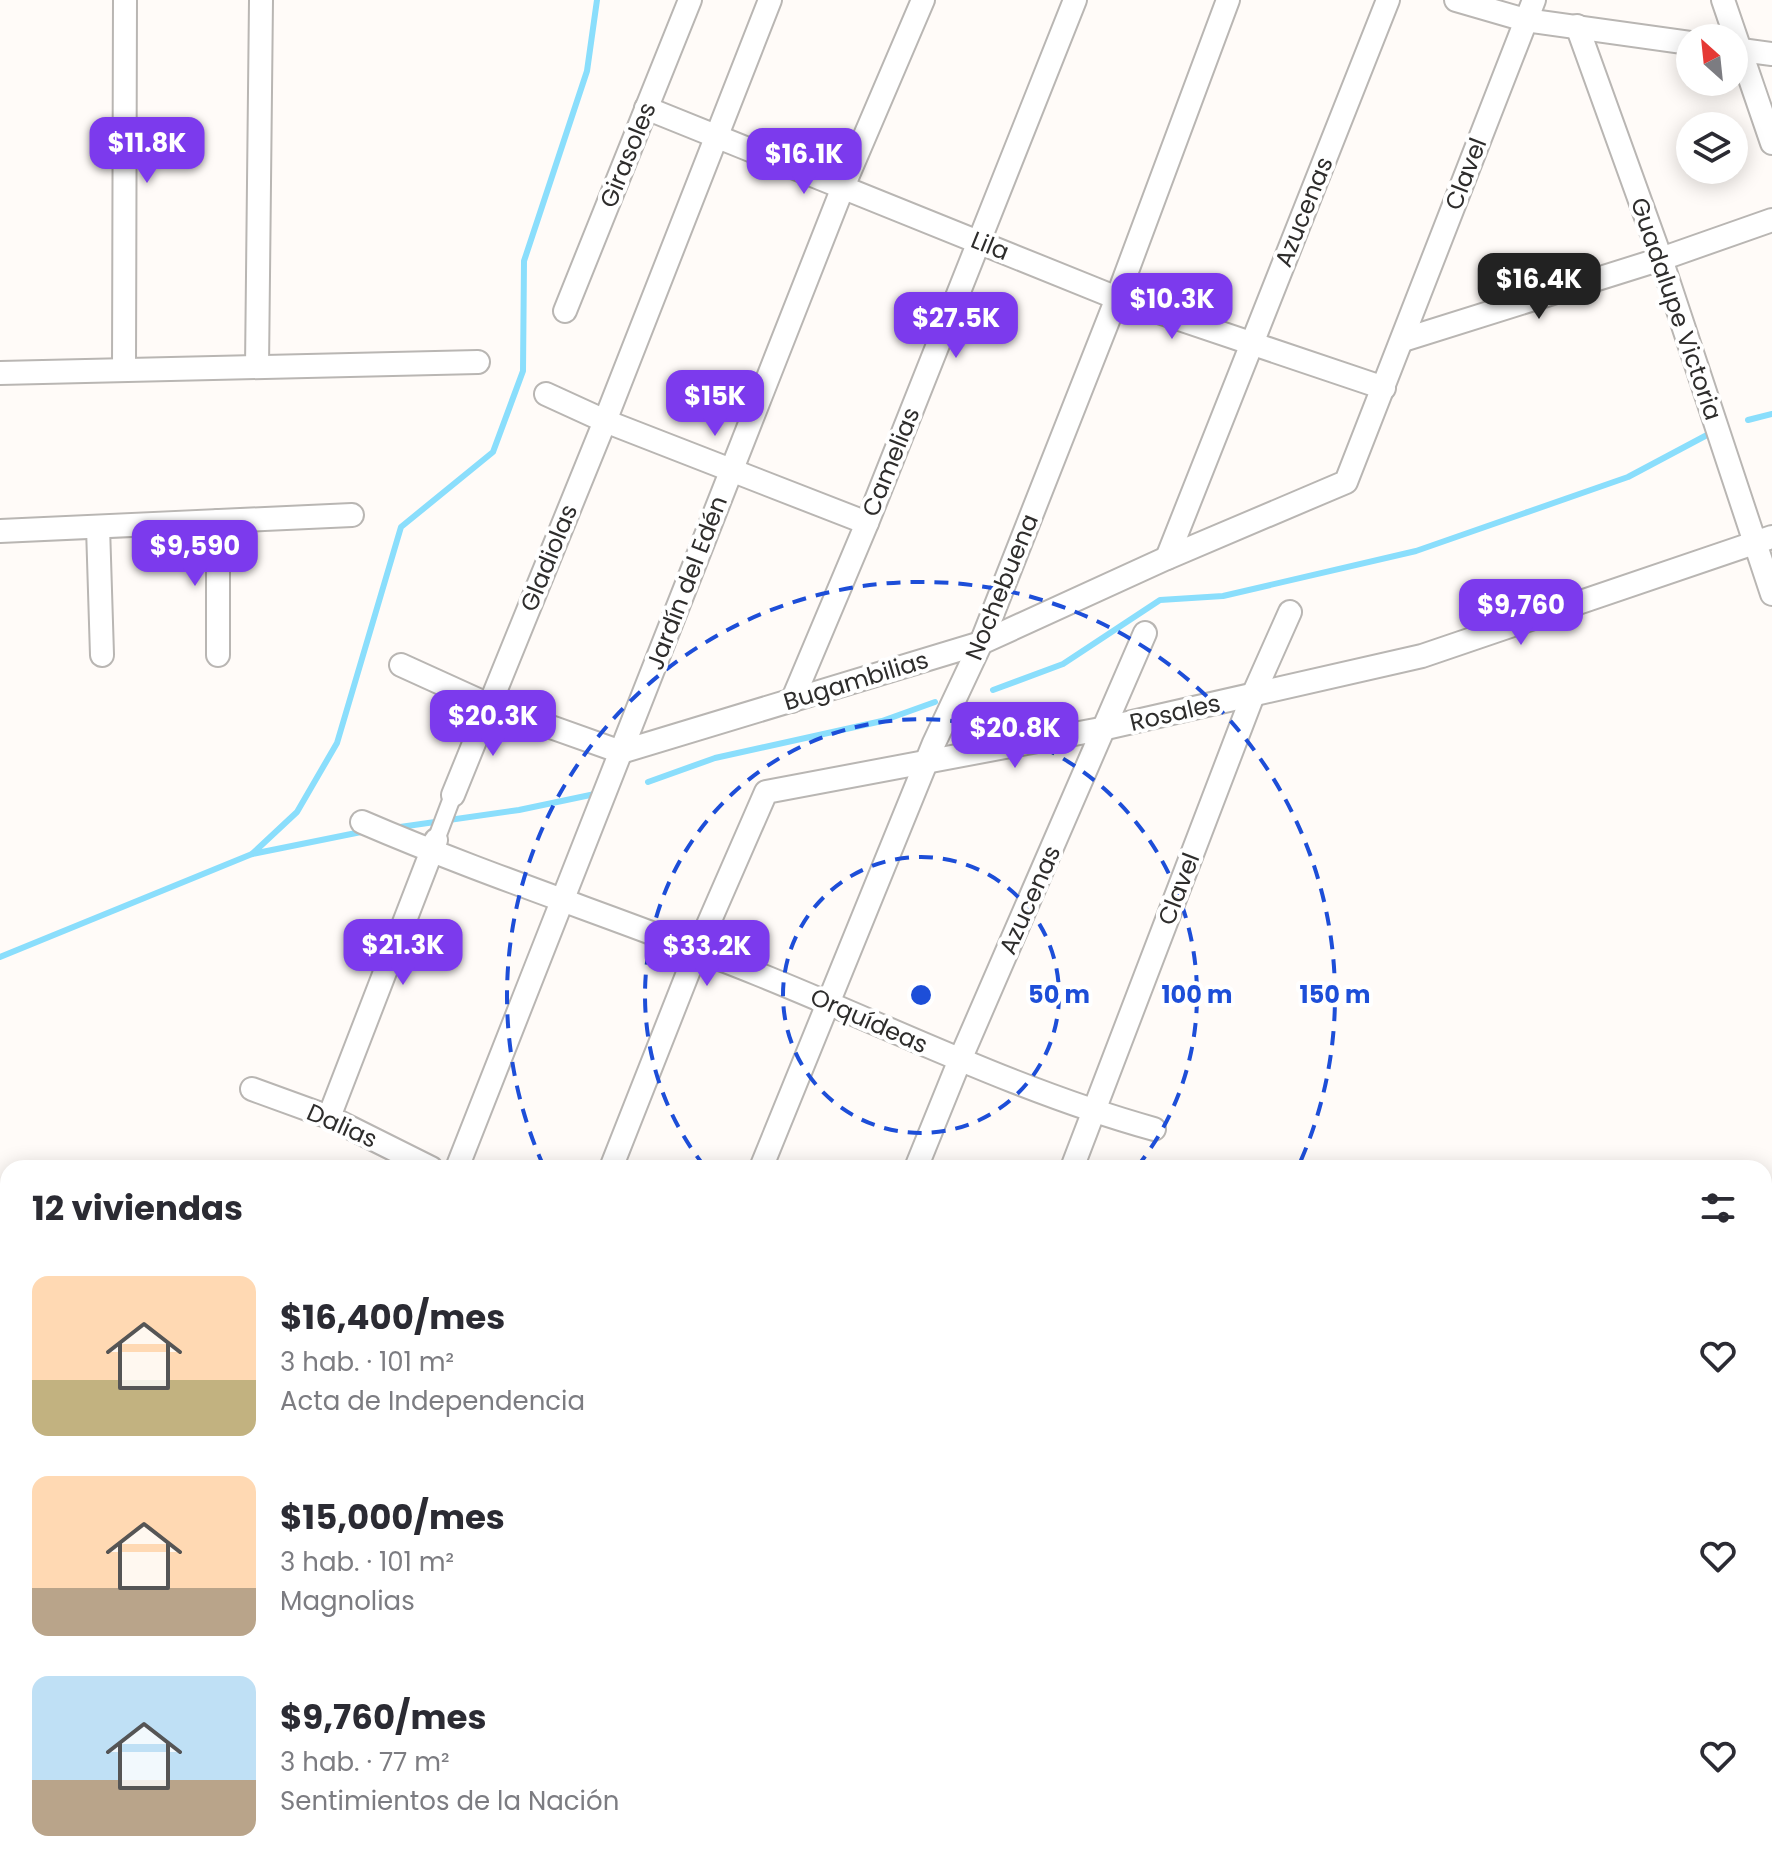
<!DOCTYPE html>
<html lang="es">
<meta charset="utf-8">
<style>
:root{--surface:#fff;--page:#f7f7f7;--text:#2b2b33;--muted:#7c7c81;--accent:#7c3aed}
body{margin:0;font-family:Poppins,sans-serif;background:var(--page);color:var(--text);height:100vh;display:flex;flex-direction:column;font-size:30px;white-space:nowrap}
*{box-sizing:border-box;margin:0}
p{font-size:26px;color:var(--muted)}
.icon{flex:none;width:44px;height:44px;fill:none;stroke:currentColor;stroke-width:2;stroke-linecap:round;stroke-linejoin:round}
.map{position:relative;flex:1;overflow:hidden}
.details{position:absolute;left:0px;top:1160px;width:1772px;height:712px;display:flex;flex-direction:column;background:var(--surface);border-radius:24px 24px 0 0;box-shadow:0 4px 20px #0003}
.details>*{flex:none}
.needle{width:52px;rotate:333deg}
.tools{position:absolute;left:1676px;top:24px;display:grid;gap:16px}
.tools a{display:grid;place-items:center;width:72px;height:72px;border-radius:50%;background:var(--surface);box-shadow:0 4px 20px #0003;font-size:40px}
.price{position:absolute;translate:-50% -68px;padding:0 18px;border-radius:16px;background:var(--accent);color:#fff;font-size:26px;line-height:52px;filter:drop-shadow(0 2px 4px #0008)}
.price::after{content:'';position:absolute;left:50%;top:48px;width:24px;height:18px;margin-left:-12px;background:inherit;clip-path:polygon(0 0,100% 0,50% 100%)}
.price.selected{background:#222;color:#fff}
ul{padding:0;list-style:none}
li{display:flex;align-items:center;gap:24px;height:200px;padding:0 32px}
li span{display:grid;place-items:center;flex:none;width:224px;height:160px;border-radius:16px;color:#555}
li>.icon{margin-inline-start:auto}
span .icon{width:96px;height:96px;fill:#fffc;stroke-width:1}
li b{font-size:34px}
h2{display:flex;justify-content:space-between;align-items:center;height:96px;padding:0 32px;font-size:34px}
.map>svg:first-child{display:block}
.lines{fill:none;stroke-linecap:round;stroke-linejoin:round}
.stream{stroke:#8adefc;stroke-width:6}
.service-casing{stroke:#b9b6b3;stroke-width:15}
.pedestrian-casing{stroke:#b9b6b3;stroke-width:20}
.minor-casing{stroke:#b9b6b3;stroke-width:26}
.primary-casing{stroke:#d9d9d9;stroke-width:38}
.service{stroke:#fff;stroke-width:11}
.pedestrian{stroke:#fff;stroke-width:16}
.minor{stroke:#fff;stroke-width:22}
.primary{stroke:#d1b67b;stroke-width:34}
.ring{fill:none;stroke:#1d4ed8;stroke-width:4;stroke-dasharray:14 10}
.labels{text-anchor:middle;stroke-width:8;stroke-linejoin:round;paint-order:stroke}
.street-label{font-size:24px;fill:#2e2d2c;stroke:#fff}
.centre{fill:#1d4ed8;stroke:#fff;stroke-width:4}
.ring-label{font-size:24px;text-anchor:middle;font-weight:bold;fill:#1d4ed8;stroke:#fff;stroke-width:8;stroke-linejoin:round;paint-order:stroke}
</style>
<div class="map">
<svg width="1772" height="1872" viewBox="0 0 1772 1872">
<rect width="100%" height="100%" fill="#fffbf8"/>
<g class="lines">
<g class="stream">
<polyline points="1748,420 1772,414"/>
<polyline points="993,690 1063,664 1160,600 1223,596 1416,551 1628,477 1707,435"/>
<polyline points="648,782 715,758 882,721 935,702"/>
<polyline points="393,828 519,810 595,794"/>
<polyline points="252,854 297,812 337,743 401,527 493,452 523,371 524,261 587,71 597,0"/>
<polyline points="0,957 252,854 366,831"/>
</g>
<defs>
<g id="service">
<polyline points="0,1637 8,1629"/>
<polyline points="0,1771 8,1767"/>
<polyline points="388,1872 390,1864"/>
</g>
<polyline id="pedestrian" points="436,840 453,795"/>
<g id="minor">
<polyline points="1456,0 1525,20 1690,43"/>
<polyline points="1723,0 1772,143"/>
<polyline points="1577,26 1661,259 1772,594"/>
<polyline points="1734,49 1772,54"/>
<polyline points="646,108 1117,298 1384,388"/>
<polyline points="565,311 690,0"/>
<polyline points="1403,340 1661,259 1772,220"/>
<polyline points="257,367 261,0"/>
<polyline points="124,370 125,0"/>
<polyline points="0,373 478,362"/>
<polyline points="546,394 605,421 867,523"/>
<polyline points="98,527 102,655"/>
<polyline points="0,531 352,515"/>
<polyline points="1167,558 1388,0"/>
<polyline points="218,655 218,521"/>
<polyline points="401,665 489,705 621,752 981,643 1167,558 1346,482 1534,0"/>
<polyline points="792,701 867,523 1075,0"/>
<polyline points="453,795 605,421 770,0"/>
<path d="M362,822C492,878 627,921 758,974C890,1027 1017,1091 1154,1129"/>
<polyline points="252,1089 329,1117 431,1168"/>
<polyline points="329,1117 436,840"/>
<polyline points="457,1168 843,187 923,0"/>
<polyline points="611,1168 697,950 766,792 1106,728 1422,656 1772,537"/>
<polyline points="761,1168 934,743 981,643 1117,298 1228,0"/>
<polyline points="916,1168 959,1062 1145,633"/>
<polyline points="1072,1168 1253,695 1290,612"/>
<polyline points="636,1864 672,1872"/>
<polyline points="472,1872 475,1864"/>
<polyline points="1653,1872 1660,1864"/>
</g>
<g id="primary">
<polyline points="0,1438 8,1442"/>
<polyline points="1068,1864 1087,1872"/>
</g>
</defs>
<use href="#service" class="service-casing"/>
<use href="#pedestrian" class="pedestrian-casing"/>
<use href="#minor" class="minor-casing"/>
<use href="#primary" class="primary-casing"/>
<use href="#service" class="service"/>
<use href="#pedestrian" class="pedestrian"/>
<use href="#minor" class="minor"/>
<use href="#primary" class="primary"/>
</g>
<g class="ring">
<circle cx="921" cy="995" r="138"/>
<path d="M705 1167A276 276 0 1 1 1137 1167"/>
<path d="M544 1167A414 414 0 1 1 1298 1167"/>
</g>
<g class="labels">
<g class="street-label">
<text transform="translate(628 155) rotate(-68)" y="8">Girasoles</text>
<text transform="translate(1466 174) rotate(-69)" y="8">Clavel</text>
<text transform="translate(1304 212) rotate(-68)" y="8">Azucenas</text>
<text transform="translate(990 246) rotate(22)" y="8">Lila</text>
<text transform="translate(1676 309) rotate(71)" y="8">Guadalupe Victoria</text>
<text transform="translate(891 462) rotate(-68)" y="8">Camelias</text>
<text transform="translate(549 558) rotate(-68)" y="8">Gladiolas</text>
<text transform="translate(687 583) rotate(-69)" y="8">Jardín del Edén</text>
<text transform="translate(1002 587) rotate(-68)" y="8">Nochebuena</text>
<text transform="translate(856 681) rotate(-17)" y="8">Bugambilias</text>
<text transform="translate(1175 713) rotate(-13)" y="8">Rosales</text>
<text transform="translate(1179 889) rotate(-69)" y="8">Clavel</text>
<text transform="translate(1030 900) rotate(-66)" y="8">Azucenas</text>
<text transform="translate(869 1021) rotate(24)" y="8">Orquídeas</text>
<text transform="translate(342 1126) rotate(24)" y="8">Dalias</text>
</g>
</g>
<circle cx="921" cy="995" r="12" class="centre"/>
<g class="ring-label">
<text x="1059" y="1003">50 m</text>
<text x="1197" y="1003">100 m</text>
<text x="1335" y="1003">150 m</text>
</g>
</svg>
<div class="tools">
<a><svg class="needle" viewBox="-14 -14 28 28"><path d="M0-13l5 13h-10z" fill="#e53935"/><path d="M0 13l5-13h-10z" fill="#7c7c81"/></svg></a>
<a><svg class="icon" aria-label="layers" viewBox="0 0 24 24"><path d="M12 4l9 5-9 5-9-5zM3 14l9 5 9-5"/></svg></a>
</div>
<b class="price" style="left:147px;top:185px">$11.8K</b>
<b class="price" style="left:804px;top:196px">$16.1K</b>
<b class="price selected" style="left:1539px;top:321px">$16.4K</b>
<b class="price" style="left:1172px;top:341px">$10.3K</b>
<b class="price" style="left:956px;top:360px">$27.5K</b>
<b class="price" style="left:715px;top:438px">$15K</b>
<b class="price" style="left:195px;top:588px">$9,590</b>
<b class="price" style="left:1521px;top:647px">$9,760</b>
<b class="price" style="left:493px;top:758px">$20.3K</b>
<b class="price" style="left:1015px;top:770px">$20.8K</b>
<b class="price" style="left:403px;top:987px">$21.3K</b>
<b class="price" style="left:707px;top:988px">$33.2K</b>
<section class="details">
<h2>12 viviendas<svg class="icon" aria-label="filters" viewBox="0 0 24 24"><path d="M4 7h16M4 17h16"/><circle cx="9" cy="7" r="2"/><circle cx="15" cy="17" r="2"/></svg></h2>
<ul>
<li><span style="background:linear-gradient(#ffd9b3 65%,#c2b280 0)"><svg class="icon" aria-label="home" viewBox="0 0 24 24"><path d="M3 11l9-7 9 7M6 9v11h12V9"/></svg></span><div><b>$16,400/mes</b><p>3 hab. · 101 m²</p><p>Acta de Independencia</p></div><svg class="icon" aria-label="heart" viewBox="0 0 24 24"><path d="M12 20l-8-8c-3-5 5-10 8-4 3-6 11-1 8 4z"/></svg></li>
<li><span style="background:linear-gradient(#ffd9b3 70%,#b9a48a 0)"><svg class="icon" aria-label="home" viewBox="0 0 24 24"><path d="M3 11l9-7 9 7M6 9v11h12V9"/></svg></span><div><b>$15,000/mes</b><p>3 hab. · 101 m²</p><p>Magnolias</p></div><svg class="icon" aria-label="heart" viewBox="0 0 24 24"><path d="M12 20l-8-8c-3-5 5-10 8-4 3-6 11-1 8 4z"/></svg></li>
<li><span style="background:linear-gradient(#bfe0f5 65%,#b9a48a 0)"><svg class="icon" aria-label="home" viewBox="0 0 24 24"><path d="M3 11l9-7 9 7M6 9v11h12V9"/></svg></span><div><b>$9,760/mes</b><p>3 hab. · 77 m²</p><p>Sentimientos de la Nación</p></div><svg class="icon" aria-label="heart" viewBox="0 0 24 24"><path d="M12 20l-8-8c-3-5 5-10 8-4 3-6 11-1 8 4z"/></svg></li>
</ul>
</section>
</div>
